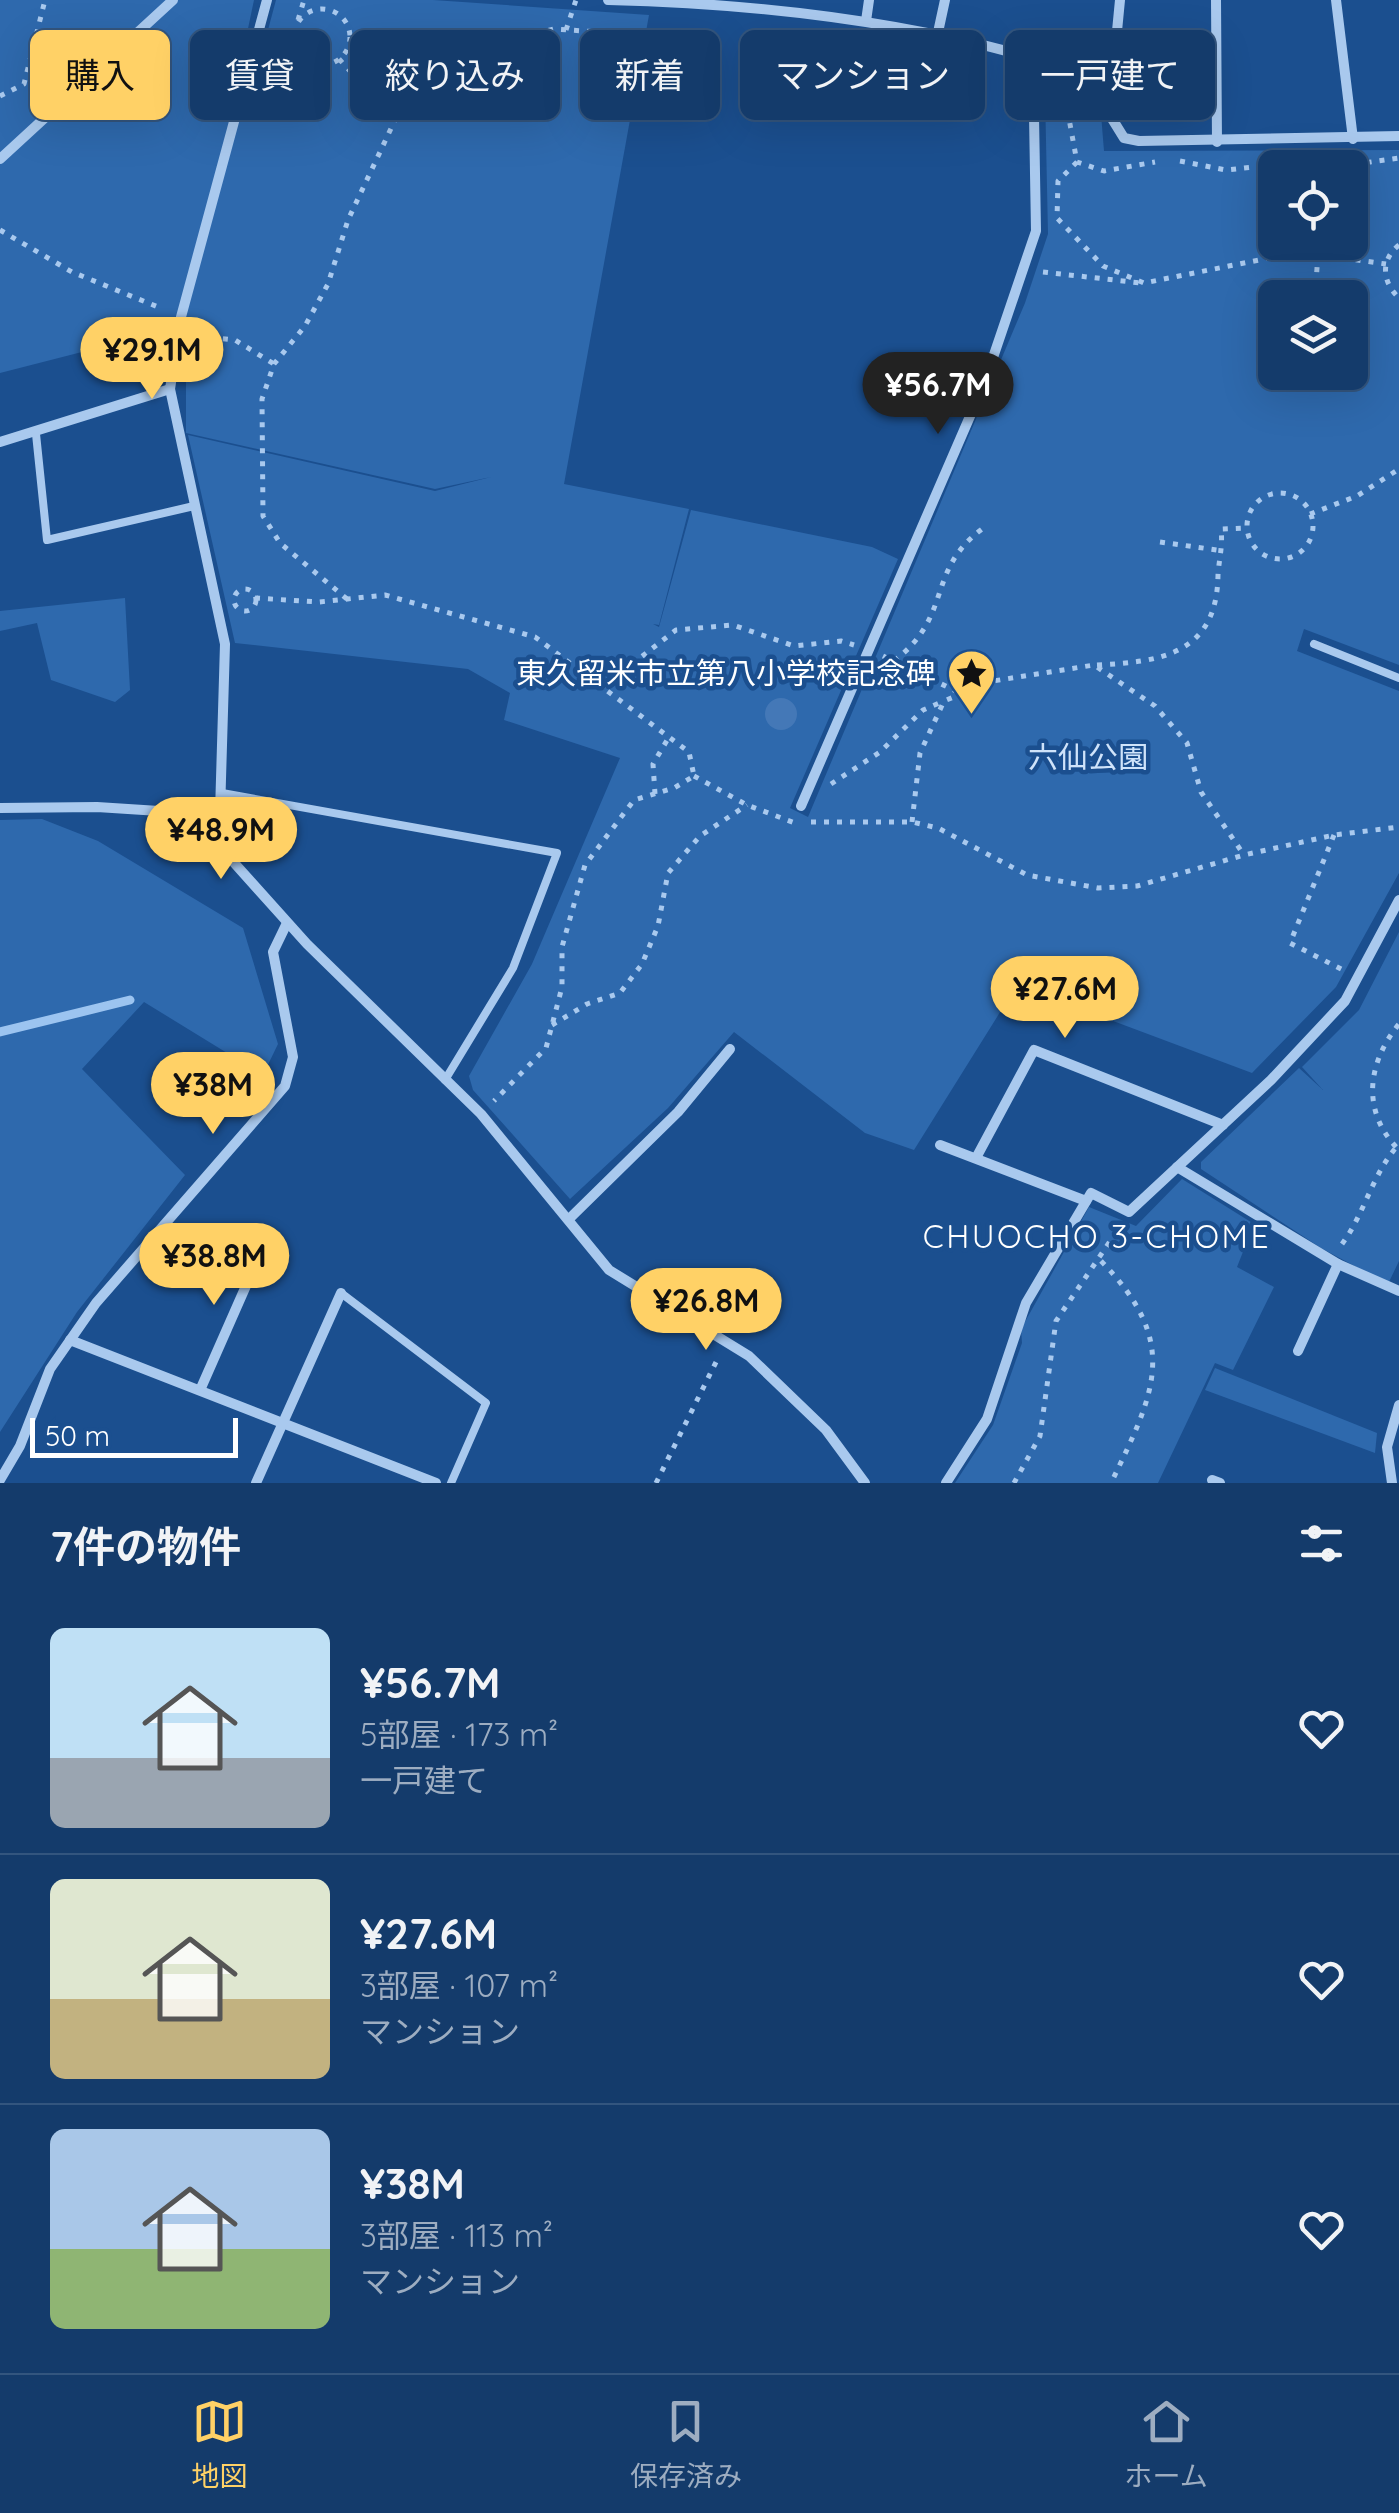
<!DOCTYPE html>
<html lang="ja">
<meta charset="utf-8">
<style>
:root{--surface:#143b6b;--page:#1d4271;--text:#f1f3f6;--muted:#9dadc1;--line:#33557e;--accent:#ffd166}
body{margin:0;font-family:Quicksand,"Noto Sans JP",sans-serif;background:var(--page);color:var(--text);height:100vh;display:flex;flex-direction:column;font-size:38px;white-space:nowrap}
*{box-sizing:border-box;margin:0}
p{font-size:32px;color:var(--muted)}
.icon{flex:none;width:55px;height:55px;fill:none;stroke:currentColor;stroke-width:2;stroke-linecap:round;stroke-linejoin:round}
.map{position:relative;height:1483px;overflow:hidden}
.sheet{display:flex;flex-direction:column;background:var(--surface);flex:1}
.sheet>*{flex:none}
.banner{position:absolute;left:30px;top:30px;width:1340px;height:90px;display:flex;gap:20px}
.tools{position:absolute;left:1258px;top:150px;display:grid;gap:20px}
.tools a{display:grid;place-items:center;width:110px;height:110px;border-radius:15px;background:var(--surface);box-shadow:0 10px 40px #0002,0 0 0 2px var(--line);font-size:50px}
.scale{position:absolute;left:30px;bottom:25px;width:208px;box-sizing:border-box;padding-left:10px;border:5px solid #fff;border-top:0;font-size:28px;line-height:35px;white-space:nowrap;color:#fff;-webkit-text-stroke:8px #1b4f8f;paint-order:stroke}
.price{position:absolute;translate:-50% -85px;padding:0 22px;border-radius:35px;background:var(--accent);color:#111;font-size:32px;line-height:65px;filter:drop-shadow(0 2px 5px #0008)}
.price::after{content:'';position:absolute;left:50%;top:60px;width:30px;height:22px;margin-left:-15px;background:inherit;clip-path:polygon(0 0,100% 0,50% 100%)}
.price.on{background:#222;color:#fff}
ul{padding:0;list-style:none}
li{display:flex;align-items:center;gap:30px;height:250px;padding:0 50px}
li+li{border-top:2px solid var(--line)}
li span{display:grid;place-items:center;flex:none;width:280px;height:200px;border-radius:15px;color:#555}
li>.icon{margin-inline-start:auto}
span .icon{width:120px;height:120px;fill:#fffc;stroke-width:1}
li b{font-size:42px}
h2{display:flex;justify-content:space-between;align-items:center;height:120px;padding:0 50px;font-size:42px}
.pill{padding:0 35px;border-radius:15px;background:var(--surface);box-shadow:0 10px 40px #0002,0 0 0 2px var(--line);font-size:35px;line-height:90px}
.pill.on{background:var(--accent);color:#111}
.tabs{display:flex;justify-content:space-around;align-items:center;height:140px;border-top:2px solid var(--line);background:var(--surface);font-size:28px;color:var(--muted)}
.tabs a{display:grid;justify-items:center;gap:5px}
.tabs .on{color:var(--accent)}
.map>svg:first-child{display:block}
.green{fill:#2e69ad;fill-rule:evenodd}
.lines{fill:none;stroke-linecap:round;stroke-linejoin:round}
.stream{stroke:#9cc4f0;stroke-width:9}
.building{fill:#4478b7}
.path{stroke:#a9c9ee;stroke-width:5;stroke-dasharray:5 8;stroke-linecap:butt}
.service{stroke:#a9c9ee;stroke-width:8}
.minor{stroke:#a9c9ee;stroke-width:10}
.labels{text-anchor:middle;stroke-width:9;stroke-linejoin:round;paint-order:stroke}
.poi-label{font-size:30px;fill:#fff;stroke:#1b4f8f;text-anchor:end}
.park-label{font-size:30px;fill:#cfe3fa;stroke:#1b4f8f}
.neighbourhood-label{font-size:32px;letter-spacing:2.5px;fill:#fff;stroke:#1b4f8f}
</style>
<div class="map">
<svg width="1399" height="1483" viewBox="0 0 1399 1483">
<rect width="100%" height="100%" fill="#1b4f8f"/>
<g class="green">
<path d="M0,0H254L233,100L246,112L276,0H433L649,15L564,484L689,509L659,625L653,624L659,627L691,510L872,547L898,559L790,808L808,817L1025,303L1048,234L1045,94L1063,82L1085,88L1101,114L1104,151L1399,150V665L1304,629L1297,651L1399,691V873L1336,987L1252,1073L1017,985L914,1150L865,1133L734,1032L668,1108L570,1199L473,1090L469,1076L532,964L620,758L504,720L510,693L468,669L235,643L188,435L435,491L491,477L435,489L186,433V342L160,332L0,373ZM1275,168H1350V242H1275ZM1275,298H1350V372H1275Z"/>
<polygon points="125,598 130,690 115,702 51,680 37,623 0,631 0,611"/>
<polygon points="42,819 98,841 243,928 278,1044 263,1075 144,1002 82,1069 185,1175 77,1312 0,1432 0,820"/>
<polygon points="1399,932 1399,1261 1388,1284 1321,1248 1201,1169 1201,1162 1299,1068 1323,1090 1302,1067 1359,1010"/>
<polygon points="1182,1179 1254,1224 1237,1267 1274,1287 1233,1370 1215,1363 1158,1483 955,1483 993,1425 1022,1343 1021,1329 1089,1207 1136,1226"/>
<polygon points="1215,1368 1377,1433 1375,1453 1205,1390"/>
</g>
<g class="lines">
<polyline class="stream" points="0,1032 130,1000"/>
</g>
<circle class="building" cx="781" cy="714" r="16"/>
<g class="lines">
<g class="path">
<circle cx="322" cy="37" r="28"/>
<polyline points="298,20 304,0"/>
<polyline points="566,30 576,0"/>
<polyline points="339,59 395,120"/>
<polyline points="278,85 292,40"/>
<polyline points="1086,94 1067,108 1077,162 1104,171 1155,162"/>
<polyline points="0,96 24,84 45,0"/>
<polyline points="1050,102 1067,108 1093,105"/>
<polyline points="1180,161 1226,170 1301,162 1322,168"/>
<polyline points="1077,162 1058,181 1057,218 1103,266 1144,283 1299,252 1386,264"/>
<polyline points="1328,168 1399,158"/>
<polyline points="0,230 72,272 163,309"/>
<path d="M1399,245C1380,260 1382,282 1399,298"/>
<polyline points="1043,272 1141,283"/>
<polyline points="1315,298 1318,253"/>
<polyline points="197,336 235,340 274,364"/>
<polyline points="1311,386 1312,372"/>
<circle cx="1280" cy="526" r="33"/>
<polyline points="1310,514 1357,496 1399,469"/>
<polyline points="1160,542 1224,551"/>
<circle cx="245" cy="600" r="11"/>
<polyline points="255,598 319,602 385,595 535,637 689,752 694,776 674,788 634,800 585,865 562,947 562,987 546,1048 494,1101"/>
<polyline points="347,599 280,543 263,516 262,399 274,364 305,326 328,284 348,220 395,120 460,67 503,42 554,29 646,35"/>
<polyline points="883,656 958,692"/>
<path d="M894,661C954,615 925,572 982,529"/>
<path d="M1097,665C1161,662 1217,654 1218,575C1219,559 1223,546 1221,529L1247,528"/>
<polyline points="601,688 676,630 733,625 794,646 841,641 854,645"/>
<polyline points="694,776 747,805 795,823"/>
<polyline points="831,784 880,752 923,710 944,701"/>
<polyline points="655,794 653,764 669,737"/>
<polyline points="811,822 912,822 938,828 1027,875 1098,888 1137,886 1244,855 1334,835 1399,827"/>
<polyline points="912,822 920,753 944,701 993,681 1094,665 1155,706 1187,743 1201,792 1244,855"/>
<polyline points="1334,835 1290,943 1343,970"/>
<polyline points="552,1025 587,1004 620,993 642,964 658,926 668,873 700,836 747,805"/>
<path d="M1396,1147C1361,1109 1368,1062 1399,1024"/>
<path d="M1342,1244C1365,1213 1372,1174 1399,1144"/>
<path d="M1101,1261C1181,1343 1155,1392 1111,1483"/>
<polyline points="656,1483 719,1356"/>
<polyline points="1014,1483 1040,1436 1056,1321 1119,1228"/>
</g>
<g class="service">
<polyline points="36,434 47,540 194,506"/>
<polyline points="1314,644 1399,678"/>
<polyline points="222,793 557,853 513,968 445,1080"/>
<polyline points="341,1293 486,1403 451,1483"/>
</g>
<g class="minor">
<polyline points="267,0 181,317 170,389 225,644 219,846 307,944 481,1114 609,1270 749,1356 826,1430 865,1483"/>
<path d="M608,0C778,4 951,26 1112,83L1111,117L1124,138L1139,141L1399,136"/>
<polyline points="1216,0 1217,142"/>
<polyline points="1336,0 1353,139"/>
<polyline points="866,21 869,0"/>
<polyline points="937,37 945,0"/>
<polyline points="1112,83 1120,0"/>
<polyline points="0,159 173,0"/>
<polyline points="0,442 170,389"/>
<polyline points="801,806 984,384 1036,231 1033,58"/>
<polyline points="0,808 97,807 221,815"/>
<polyline points="940,1145 1086,1201"/>
<polyline points="976,1158 1034,1050 1223,1125"/>
<polyline points="1177,1167 1338,1264 1399,1291"/>
<polyline points="569,1219 678,1112 730,1049"/>
<polyline points="70,1340 436,1483"/>
<polyline points="1298,1351 1338,1264"/>
<polyline points="201,1388 264,1245"/>
<polyline points="0,1480 20,1446 50,1369 96,1303 285,1086 293,1057 273,952 287,923"/>
<polyline points="1212,1480 1220,1483"/>
<polyline points="256,1483 341,1293"/>
<polyline points="946,1483 987,1419 1026,1303 1091,1193 1129,1212 1271,1080 1345,1001 1399,900"/>
<polyline points="1392,1483 1387,1447 1399,1405"/>
</g>
</g>
<defs>
<symbol id="sight-pin" viewBox="-11 -11 22 30"><path d="M0 17L-7.5 6A9.5 9.5 0 1 1 7.5 6Z" fill="#ffd166" stroke="#1b4f8f"/><path d="M0-6L1.8-2.2L6-1.7L2.9 1.2L3.7 5.4L0 3.3L-3.7 5.4L-2.9 1.2L-6-1.7L-1.8-2.2Z" fill="#111"/></symbol>
</defs>
<g fill-rule="evenodd">
<use href="#sight-pin" x="944" y="646" width="55" height="75"/>
</g>
<g class="labels">
<g class="poi-label">
<text x="936" y="684">東久留米市立第八小学校記念碑</text>
</g>
<g class="park-label">
<text x="1088" y="768">六仙公園</text>
</g>
<g class="neighbourhood-label">
<text x="1097" y="1248">CHUOCHO 3-CHOME</text>
</g>
</g>
</svg>
<div class="tools">
<a><svg class="icon" aria-label="locate" viewBox="0 0 24 24"><circle cx="12" cy="12" r="6"/><path d="M12 2v4M12 18v4M2 12h4M18 12h4"/></svg></a>
<a><svg class="icon" aria-label="layers" viewBox="0 0 24 24"><path d="M12 4l9 5-9 5-9-5zM3 14l9 5 9-5"/></svg></a>
</div>
<div class="scale">50 m</div>
<b class="price" style="left:152px;top:402px">¥29.1M</b>
<b class="price on" style="left:938px;top:437px">¥56.7M</b>
<b class="price" style="left:221px;top:882px">¥48.9M</b>
<b class="price" style="left:1065px;top:1041px">¥27.6M</b>
<b class="price" style="left:213px;top:1137px">¥38M</b>
<b class="price" style="left:214px;top:1308px">¥38.8M</b>
<b class="price" style="left:706px;top:1353px">¥26.8M</b>
<div class="banner">
<a class="pill on">購入</a>
<a class="pill">賃貸</a>
<a class="pill">絞り込み</a>
<a class="pill">新着</a>
<a class="pill">マンション</a>
<a class="pill">一戸建て</a>
</div>
</div>
<section class="sheet">
<h2>7件の物件<svg class="icon" aria-label="filters" viewBox="0 0 24 24"><path d="M4 7h16M4 17h16"/><circle cx="9" cy="7" r="2"/><circle cx="15" cy="17" r="2"/></svg></h2>
<ul>
<li><span style="background:linear-gradient(#bfe0f5 65%,#9aa5b1 0)"><svg class="icon" aria-label="home" viewBox="0 0 24 24"><path d="M3 11l9-7 9 7M6 9v11h12V9"/></svg></span><div><b>¥56.7M</b><p>5部屋 · 173 m²</p><p>一戸建て</p></div><svg class="icon" aria-label="heart" viewBox="0 0 24 24"><path d="M12 20l-8-8c-3-5 5-10 8-4 3-6 11-1 8 4z"/></svg></li>
<li><span style="background:linear-gradient(#dfe7d0 60%,#c2b280 0)"><svg class="icon" aria-label="home" viewBox="0 0 24 24"><path d="M3 11l9-7 9 7M6 9v11h12V9"/></svg></span><div><b>¥27.6M</b><p>3部屋 · 107 m²</p><p>マンション</p></div><svg class="icon" aria-label="heart" viewBox="0 0 24 24"><path d="M12 20l-8-8c-3-5 5-10 8-4 3-6 11-1 8 4z"/></svg></li>
<li><span style="background:linear-gradient(#a9c7e8 60%,#8fb573 0)"><svg class="icon" aria-label="home" viewBox="0 0 24 24"><path d="M3 11l9-7 9 7M6 9v11h12V9"/></svg></span><div><b>¥38M</b><p>3部屋 · 113 m²</p><p>マンション</p></div><svg class="icon" aria-label="heart" viewBox="0 0 24 24"><path d="M12 20l-8-8c-3-5 5-10 8-4 3-6 11-1 8 4z"/></svg></li>
</ul>
</section>
<nav class="tabs">
<a class="on"><svg class="icon" aria-label="map" viewBox="0 0 24 24"><path d="M3 6l6-2 6 2 6-2v14l-6 2-6-2-6 2zM9 4v14M15 6v14"/></svg>地図</a>
<a><svg class="icon" aria-label="saved" viewBox="0 0 24 24"><path d="M7 4h10v16l-5-4-5 4z"/></svg>保存済み</a>
<a><svg class="icon" aria-label="home" viewBox="0 0 24 24"><path d="M3 11l9-7 9 7M6 9v11h12V9"/></svg>ホーム</a>
</nav>
